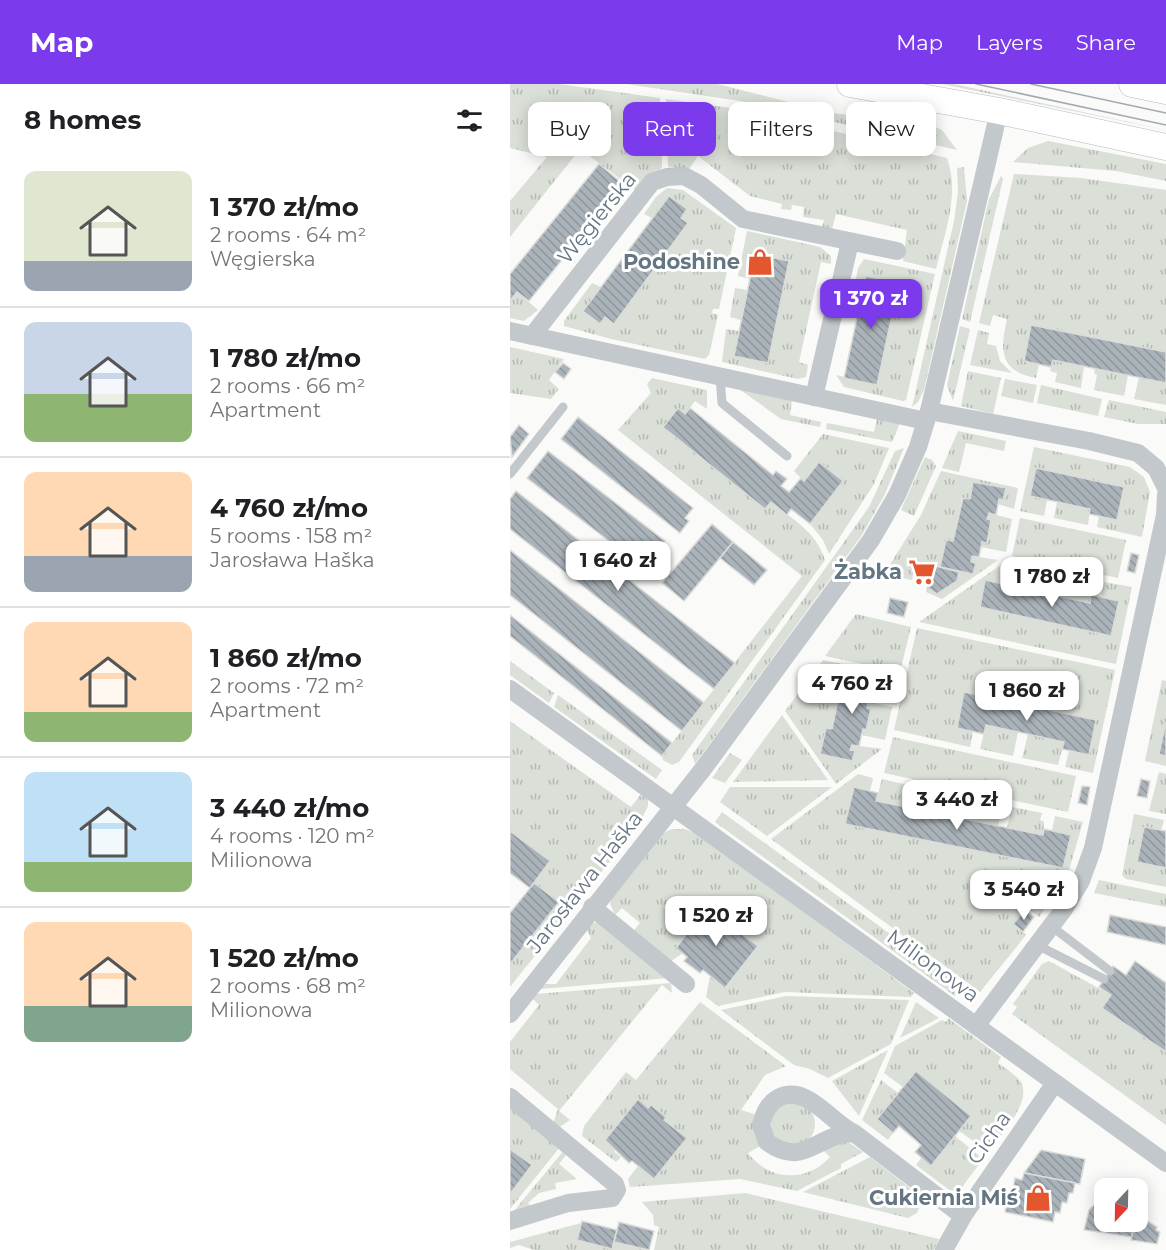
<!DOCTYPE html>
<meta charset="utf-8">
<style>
:root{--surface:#fff;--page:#f6f6f6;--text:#202124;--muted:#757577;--line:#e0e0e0;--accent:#7c3aed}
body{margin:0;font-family:Montserrat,sans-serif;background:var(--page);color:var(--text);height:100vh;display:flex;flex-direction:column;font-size:22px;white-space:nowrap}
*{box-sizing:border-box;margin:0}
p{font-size:20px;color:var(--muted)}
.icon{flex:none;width:33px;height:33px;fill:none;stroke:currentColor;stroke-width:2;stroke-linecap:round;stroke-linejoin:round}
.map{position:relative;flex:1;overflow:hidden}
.side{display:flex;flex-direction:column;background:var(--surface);width:510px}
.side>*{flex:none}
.hud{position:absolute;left:18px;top:18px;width:548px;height:54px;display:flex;gap:12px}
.needle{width:39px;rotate:202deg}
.fabs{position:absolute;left:584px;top:1094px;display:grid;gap:12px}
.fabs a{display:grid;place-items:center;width:54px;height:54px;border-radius:12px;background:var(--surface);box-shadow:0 3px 15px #0003;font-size:30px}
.price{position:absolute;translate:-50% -51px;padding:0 14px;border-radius:12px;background:#fff;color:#222;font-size:20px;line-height:39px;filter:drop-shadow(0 2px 3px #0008)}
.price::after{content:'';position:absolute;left:50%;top:36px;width:18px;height:14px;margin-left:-9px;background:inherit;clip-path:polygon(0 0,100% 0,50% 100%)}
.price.on{background:var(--accent);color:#fff}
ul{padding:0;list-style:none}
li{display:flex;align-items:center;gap:18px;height:150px;padding:0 24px}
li+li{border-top:2px solid var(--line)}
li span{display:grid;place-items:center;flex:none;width:168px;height:120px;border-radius:12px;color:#555}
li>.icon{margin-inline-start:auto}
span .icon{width:72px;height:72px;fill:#fffc;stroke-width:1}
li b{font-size:26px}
h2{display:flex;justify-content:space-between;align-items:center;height:72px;padding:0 24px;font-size:26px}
.tag{padding:0 21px;border-radius:12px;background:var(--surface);box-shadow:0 3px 15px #0003;font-size:21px;line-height:54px}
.tag.on{background:var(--accent);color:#fff}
header{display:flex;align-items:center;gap:36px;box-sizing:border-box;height:84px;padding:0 30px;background:var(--accent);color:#fff}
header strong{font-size:28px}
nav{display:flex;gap:33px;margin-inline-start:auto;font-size:21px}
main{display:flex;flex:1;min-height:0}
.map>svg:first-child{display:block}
.grass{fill:url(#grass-tufts)}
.building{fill:url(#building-back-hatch);stroke:#dcdcda;stroke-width:1.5}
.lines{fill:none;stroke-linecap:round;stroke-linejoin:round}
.secondary-casing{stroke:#b3babf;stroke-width:27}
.service{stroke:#c3c8cc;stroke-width:9}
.minor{stroke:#c3c8cc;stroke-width:18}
.secondary{stroke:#fff;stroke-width:26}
.tram{stroke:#a2aab0;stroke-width:1.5}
.labels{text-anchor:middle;stroke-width:6;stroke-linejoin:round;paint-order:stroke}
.street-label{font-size:21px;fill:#657683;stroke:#fff}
.poi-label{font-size:21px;font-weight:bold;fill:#657683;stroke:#fff;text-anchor:end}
</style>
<header>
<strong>Map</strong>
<nav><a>Map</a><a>Layers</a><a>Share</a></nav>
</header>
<main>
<section class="side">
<h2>8 homes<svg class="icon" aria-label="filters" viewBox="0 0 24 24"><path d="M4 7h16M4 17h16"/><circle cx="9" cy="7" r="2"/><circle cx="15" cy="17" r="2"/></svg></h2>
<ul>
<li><span style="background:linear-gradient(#dfe7d0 75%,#9aa5b1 0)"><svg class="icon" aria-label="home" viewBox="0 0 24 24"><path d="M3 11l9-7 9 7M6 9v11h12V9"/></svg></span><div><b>1 370 zł/mo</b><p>2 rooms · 64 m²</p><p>Węgierska</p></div></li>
<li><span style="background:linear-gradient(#c9d6e8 60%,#8fb573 0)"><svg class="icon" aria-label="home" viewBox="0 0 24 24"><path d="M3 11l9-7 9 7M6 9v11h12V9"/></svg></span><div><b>1 780 zł/mo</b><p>2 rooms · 66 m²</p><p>Apartment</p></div></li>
<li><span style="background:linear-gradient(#ffd9b3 70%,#9aa5b1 0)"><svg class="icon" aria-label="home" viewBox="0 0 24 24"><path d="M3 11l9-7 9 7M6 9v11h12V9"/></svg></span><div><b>4 760 zł/mo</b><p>5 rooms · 158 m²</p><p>Jarosława Haška</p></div></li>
<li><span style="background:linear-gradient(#ffd9b3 75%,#8fb573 0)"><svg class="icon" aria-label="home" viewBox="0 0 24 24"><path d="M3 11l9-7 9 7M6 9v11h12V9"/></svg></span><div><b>1 860 zł/mo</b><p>2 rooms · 72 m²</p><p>Apartment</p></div></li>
<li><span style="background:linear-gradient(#bfe0f5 75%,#8fb573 0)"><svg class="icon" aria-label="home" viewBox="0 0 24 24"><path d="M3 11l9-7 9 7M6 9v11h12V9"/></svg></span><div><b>3 440 zł/mo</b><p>4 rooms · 120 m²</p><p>Milionowa</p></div></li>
<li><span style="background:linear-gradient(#ffd9b3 70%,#7fa58c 0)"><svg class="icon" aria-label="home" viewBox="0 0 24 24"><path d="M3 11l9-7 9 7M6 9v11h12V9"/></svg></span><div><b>1 520 zł/mo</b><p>2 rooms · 68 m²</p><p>Milionowa</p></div></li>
</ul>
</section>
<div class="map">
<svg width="656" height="1166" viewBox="0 0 656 1166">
<defs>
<pattern id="grass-tufts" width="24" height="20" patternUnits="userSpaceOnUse" patternTransform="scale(1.5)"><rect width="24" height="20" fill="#dadfd7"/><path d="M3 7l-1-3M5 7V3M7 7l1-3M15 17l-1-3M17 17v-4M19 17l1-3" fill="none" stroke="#b4b9b4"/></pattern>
<pattern id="building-back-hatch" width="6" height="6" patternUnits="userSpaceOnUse" patternTransform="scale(1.5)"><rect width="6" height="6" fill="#aab3b9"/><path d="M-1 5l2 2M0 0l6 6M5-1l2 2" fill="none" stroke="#8e969c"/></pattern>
</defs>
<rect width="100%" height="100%" fill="#fafaf8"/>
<g class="grass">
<polygon points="0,0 49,0 150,14 152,84 133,97 125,106 70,65 0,153 0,117 37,73 0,64"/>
<polygon points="116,0 207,0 322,29 419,40 432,46 447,66 237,18"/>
<polygon points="432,0 444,0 656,46"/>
<path d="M156,15L235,26L437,74C450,109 435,149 426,185L393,177L397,146L326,130L322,145L312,143L314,136L293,133L294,123L282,121L281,126L271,125L272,120L240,112L188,72L179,85L158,83Z"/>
<polygon points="538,57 656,80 656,97 606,87 503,78 518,64"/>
<polygon points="454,83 457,117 414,306 408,318 402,323 444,137 448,108 447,84"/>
<path d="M504,90L571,94L656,106V268L521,241L514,277L529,280L526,294C489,287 490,266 497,235L483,231L480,242L469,239Z"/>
<polygon points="491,92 493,95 460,238 452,235 479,115"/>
<polygon points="157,104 173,106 226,144 209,225 203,225 202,229 208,231 199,271 195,275 101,255 54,242 54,237 82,199 91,203 73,228 90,240 95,233 104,239 178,139 171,134 177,125 159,112 142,134 134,130 146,113"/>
<polygon points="237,147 310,163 321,172 321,180 311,178 289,278 298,281 296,293 288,295 212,278 216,245 229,247 224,272 258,279 245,170 240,195 228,192"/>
<polygon points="354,175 425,190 396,316 393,317 334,303 326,291 367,301 389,199 356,192 350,217 342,215 348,184"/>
<polygon points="225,204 238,206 231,236 220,233"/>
<polygon points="7,208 28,226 14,237 0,234 0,217"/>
<polygon points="450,242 460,245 443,317 437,301"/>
<polygon points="468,246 479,249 477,260 486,262 490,277 502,289 460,281"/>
<polygon points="0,263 54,275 39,296 49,305 41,315 0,309"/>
<polygon points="543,276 574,282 571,304 545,298 547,289 540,287"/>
<polygon points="585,284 618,291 614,312 584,306 587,291 584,289"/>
<polygon points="458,287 491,294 483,330 451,322"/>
<polygon points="629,293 656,299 656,321 624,315"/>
<path d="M142,294L197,306V325L185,317L175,330L167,325L153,343L255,425L261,418C283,436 306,447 315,476L169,678L162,681L153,676L152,672L292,492L108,346L141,309L137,300Z"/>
<polygon points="495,295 527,301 523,319 491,312"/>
<polygon points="531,301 592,315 588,332 527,319"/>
<polygon points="229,305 282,316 280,331 311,338 310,343 271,335"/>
<polygon points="599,316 656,328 656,340 628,340 594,333"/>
<polygon points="367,334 390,339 382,358 316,345 317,339 364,348"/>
<polygon points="448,347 496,357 494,367 456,359 449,388 432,384"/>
<polygon points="313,350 379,364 364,400 319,470 313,456 300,440 333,397 309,378 294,397 284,387"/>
<polygon points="524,363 620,383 634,393 640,408 632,453 587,443 589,432 607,436 614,404 537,416 534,432 510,427"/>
<polygon points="394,364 375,410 352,451 185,680 182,671 359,423 385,367"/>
<polygon points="415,373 422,376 426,382 404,432 391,426"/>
<polygon points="431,387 508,404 504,425 488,420 489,415 493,415 495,404 464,398 460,415 452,414 443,457 436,456 431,483 406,478 402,496 374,490 411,431"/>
<polygon points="547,418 580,425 578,441 544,434"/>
<polygon points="479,429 502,435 496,468 471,463 472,458 477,458 481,437 477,435"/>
<polygon points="510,434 616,456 608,494 502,472"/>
<polygon points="462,472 488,476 432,515 416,508 417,503 427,510 447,497 449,487 463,490 465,479 461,478"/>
<polygon points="495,478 499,479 494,500 475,496 470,523 601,552 608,517 591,513 594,498 622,503 606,580 409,538"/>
<polygon points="508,481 542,488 537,510 503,502"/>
<polygon points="551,489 585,496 580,519 547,511"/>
<polygon points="346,530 401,543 390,588 315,572"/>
<polygon points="407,544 605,586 583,689 555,683 559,667 579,671 586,636 455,608 447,644 463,647 460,663 384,646"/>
<polygon points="313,576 389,592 385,613 367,609 368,604 372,604 375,593 342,586 322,645 316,645 310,670 342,677 345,668 340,666 342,661 372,665 326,700 275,627"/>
<polygon points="0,577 44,609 39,619 0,591"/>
<polygon points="652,596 656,597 656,638 649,670 656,672 656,682 635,677"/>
<polygon points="48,611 152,686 146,695 44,623"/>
<polygon points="358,618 382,623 375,656 352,651 353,645 356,646 361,626 357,624"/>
<polygon points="272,631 318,696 223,698"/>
<polygon points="0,637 121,723 131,710 138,716 138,722 128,742 0,903 0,880 48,818 24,799 40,777 0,747"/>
<polygon points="476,641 508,648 503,672 470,665"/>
<polygon points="518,650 554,658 548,681 512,674"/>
<polygon points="383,653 566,692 558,728 374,689"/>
<polygon points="220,669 232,676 215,699 202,694"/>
<polygon points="649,688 656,690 656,730 639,727"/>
<polygon points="348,690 363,694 360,707 344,703 336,740 552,784 561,751 542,747 545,732 573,738 557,793 529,833 516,823 504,840 516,851 470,908 261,755"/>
<polygon points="372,695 406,703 401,724 366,717"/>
<polygon points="220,703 322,703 257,752 210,718"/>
<polygon points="415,705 449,712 445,733 411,726"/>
<polygon points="458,714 493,721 488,742 454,735"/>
<polygon points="502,723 532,729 530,736 534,738 533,751 497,744"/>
<polygon points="212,728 452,902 445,912 205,738"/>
<polygon points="624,730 654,736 651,746 634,743 627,777 656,784 656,803 616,795 612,791"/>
<polygon points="162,745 175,745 187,750 404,909 401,913 275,908 208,922 196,913 200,892 216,904 248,862 225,845 227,842 212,830 209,832 197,823 166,863 173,869 161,877 124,846 130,839 112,824 105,831 100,820 101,813 153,749"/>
<polygon points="589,796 656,810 656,823 584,809"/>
<polygon points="90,837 159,894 30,905 33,900 46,900 81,854 77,846 81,840"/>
<polygon points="539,877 601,911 656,968 656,1041 502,930 507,923 503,920 532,880"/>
<polygon points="161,899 162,909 152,901 49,1027 60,1036 48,1044 43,1040 48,1025 0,985 0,958 29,921 22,914 26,910"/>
<polygon points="276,912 399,916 381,960 318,994 300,985 284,981 211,926"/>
<path d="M190,918L276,982L255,991L231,1026L247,1031L250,1062L238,1069C259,1097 297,1099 320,1073L312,1065L338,1058L353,1068L331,1080V1084L287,1107L230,1095L120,1103L118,1095L128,1082L145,1094L176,1055L154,1036L156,1032L141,1021L138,1024L128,1016L104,1068L111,1073L106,1078L72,1052L74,1042L116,988L126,996Z"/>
<polygon points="406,918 429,934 390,954"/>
<path d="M438,934L491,973L488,979C495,984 505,990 510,997C524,1016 490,1052 479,1068L449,1047L461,1032L406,987L393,1003L374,989L385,962L432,936L436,938Z"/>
<polygon points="378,966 349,1032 322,997"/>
<polygon points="371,996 388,1009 367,1035 383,1049 378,1056 352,1036"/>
<circle cx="283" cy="1040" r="22"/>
<polygon points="0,1019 50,1063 0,1125 0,1110 22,1082 0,1065"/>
<polygon points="445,1052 473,1075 449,1107 442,1108 406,1081 412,1073 422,1081"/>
<polygon points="55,1065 58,1068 49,1080 67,1095 45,1099 46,1105 29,1109 18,1119 20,1122 4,1127"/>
<polygon points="360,1073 413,1114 407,1129 398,1134 293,1108"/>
<polygon points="235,1109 429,1155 424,1166 144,1166 149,1143 144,1141 143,1131 132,1118"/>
<polygon points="71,1139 67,1156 102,1165 104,1158 137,1166 24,1166 9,1161 0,1164 0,1158"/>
</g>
<g class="building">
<polygon points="89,80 113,100 19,217 7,208 0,217 0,190"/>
<polygon points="159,112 177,125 171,134 178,139 104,240 95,233 90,240 73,227"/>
<polygon points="245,170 279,177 258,279 224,272"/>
<polygon points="356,192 389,199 367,301 334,294"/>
<polygon points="521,241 656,268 656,299 543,276 541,283 514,277"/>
<polygon points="53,279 61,285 54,295 45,288"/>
<polygon points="168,324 175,330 180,324 263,391 266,387 277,395 271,402 279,408 291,394 294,397 309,378 333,397 300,440 281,425 277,431 261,418 255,425 153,343"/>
<polygon points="68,333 183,424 175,434 179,437 170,449 51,355"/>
<polygon points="9,341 19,350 2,373 0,353"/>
<polygon points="38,367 155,457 134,484 17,394"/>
<polygon points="526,384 614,403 607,436 579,430 580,425 520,412"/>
<polygon points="463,398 496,404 493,416 489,415 486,431 479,429 477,435 481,436 477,459 472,458 469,473 462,472 461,478 466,479 463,490 430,483 436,456 443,457 453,414 460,415"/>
<polygon points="6,407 225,579 204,605 0,445 0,415"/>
<polygon points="202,440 223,458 174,517 152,499"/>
<polygon points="223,458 257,486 244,501 210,474"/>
<polygon points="0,466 194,619 172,647 0,511"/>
<polygon points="621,469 629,471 625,489 617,487"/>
<polygon points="413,479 449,488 447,497 427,510 417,503 418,499 408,497"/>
<polygon points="475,496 580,519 581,511 609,517 601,552 470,523"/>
<polygon points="380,514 398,518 394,533 377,529"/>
<polygon points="0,531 162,659 152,672 0,552"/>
<polygon points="342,585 375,593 372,605 368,604 365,620 358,618 357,624 361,625 356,646 353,645 349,662 342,661 340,666 345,667 342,677 310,670 316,644 322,645 331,602 338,603"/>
<polygon points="454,608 586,636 579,671 552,665 554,658 476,641 474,650 447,644"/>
<polygon points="656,638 656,672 649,670"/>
<polygon points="631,695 640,697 637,714 627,712"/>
<polygon points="572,702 580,703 577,721 568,719"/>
<polygon points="344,703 368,709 366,717 533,751 534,745 561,751 553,784 335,740"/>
<polygon points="634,743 656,747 656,784 627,778"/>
<polygon points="0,747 40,777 20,804 0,789"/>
<polygon points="24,799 49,818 0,880 0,829"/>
<polygon points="197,823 220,836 227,842 225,845 248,862 215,904 193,886 190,889 174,877 177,873 166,864"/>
<polygon points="515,826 524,833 513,848 503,840"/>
<polygon points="600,831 656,843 656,861 597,848"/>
<polygon points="625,877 656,899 656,968 592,924 601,911 589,903 603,882 616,891"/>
<polygon points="406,987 461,1032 421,1082 405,1068 411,1061 389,1042 383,1049 367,1035"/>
<polygon points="128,1015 138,1024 141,1021 156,1033 154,1036 177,1054 144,1095 122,1077 119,1079 95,1056"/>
<polygon points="0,1065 22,1081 0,1110"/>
<polygon points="531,1066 575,1075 570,1100 514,1089"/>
<polygon points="514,1089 565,1099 563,1109 559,1109 557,1119 552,1118 550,1129 545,1128 543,1138 495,1128 500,1104 503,1105 505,1094 512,1096"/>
<polygon points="593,1112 594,1137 626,1137 622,1153 574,1146 579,1126"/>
<polygon points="627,1130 647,1143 646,1146 650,1148 647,1160 621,1156"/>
<polygon points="72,1137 107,1146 102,1165 67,1156"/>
<polygon points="109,1138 144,1147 139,1166 104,1158"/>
</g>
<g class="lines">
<defs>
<g id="secondary">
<polyline points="340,0 489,27 656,63"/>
<polyline points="622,0 656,7"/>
</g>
</defs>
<use href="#secondary" class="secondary-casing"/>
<g class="service">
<polyline points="210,293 212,319 277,372"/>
<polyline points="0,390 53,323"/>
<polyline points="541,842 600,887"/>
<polyline points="527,861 594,895"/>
</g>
<g class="minor">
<polyline points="0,247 416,337"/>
<polyline points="22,252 142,98 157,93 174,92 191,101 233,135 387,167"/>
<polyline points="304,313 340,158"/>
<polyline points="419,327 579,357 628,369 646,384 656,404"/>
<polyline points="0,605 656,1079"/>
<polyline points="82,823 176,900"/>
<polyline points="0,930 193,685 361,456 387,411 408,363 419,327 489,27"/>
<polyline points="466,942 554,825 571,797 583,764 655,431 656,411"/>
<polyline points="0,1013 105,1100 107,1106 102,1114 58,1119 0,1137"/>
<path d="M344,1049C305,1050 295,1085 257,1058L251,1041C254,1029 258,1020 268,1014C297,999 320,1038 344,1049L453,1132"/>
<polyline points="434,1166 453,1132 545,999"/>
</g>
<use href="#secondary" class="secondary"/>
<g class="tram">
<polyline points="466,0 656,41"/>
<polyline points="521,0 656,29"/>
</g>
</g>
<defs>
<symbol id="shop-bare" viewBox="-9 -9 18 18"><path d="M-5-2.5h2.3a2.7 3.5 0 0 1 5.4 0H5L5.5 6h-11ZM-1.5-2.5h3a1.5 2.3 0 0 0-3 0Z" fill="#e4572e" stroke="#fff" stroke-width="2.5" paint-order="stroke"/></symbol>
<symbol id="supermarket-bare" viewBox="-9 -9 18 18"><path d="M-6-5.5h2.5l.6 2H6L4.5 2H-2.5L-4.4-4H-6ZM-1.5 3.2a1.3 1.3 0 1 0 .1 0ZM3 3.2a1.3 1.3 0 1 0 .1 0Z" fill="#e4572e" stroke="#fff" stroke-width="2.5" paint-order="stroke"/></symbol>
</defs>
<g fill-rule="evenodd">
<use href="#shop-bare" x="231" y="159" width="38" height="38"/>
<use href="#supermarket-bare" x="393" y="469" width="38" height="38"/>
<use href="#shop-bare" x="509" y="1095" width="38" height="38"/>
</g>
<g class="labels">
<g class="street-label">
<text transform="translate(87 134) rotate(-51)" y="7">Węgierska</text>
<text transform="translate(75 798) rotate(-52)" y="7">Jarosława Haška</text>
<text transform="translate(423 882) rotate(36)" y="7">Milionowa</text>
<text transform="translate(479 1054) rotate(-55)" y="7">Cicha</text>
</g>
<g class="poi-label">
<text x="230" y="185">Podoshine</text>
<text x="392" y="495">Żabka</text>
<text x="508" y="1121">Cukiernia Miś</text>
</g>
</g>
</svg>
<div class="fabs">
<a><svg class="needle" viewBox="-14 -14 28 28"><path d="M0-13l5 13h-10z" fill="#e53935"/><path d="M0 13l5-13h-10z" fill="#757577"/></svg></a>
</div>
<b class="price on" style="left:361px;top:246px">1 370 zł</b>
<b class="price" style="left:108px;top:508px">1 640 zł</b>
<b class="price" style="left:542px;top:524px">1 780 zł</b>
<b class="price" style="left:342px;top:631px">4 760 zł</b>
<b class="price" style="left:517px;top:638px">1 860 zł</b>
<b class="price" style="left:447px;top:747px">3 440 zł</b>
<b class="price" style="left:514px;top:837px">3 540 zł</b>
<b class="price" style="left:206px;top:863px">1 520 zł</b>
<div class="hud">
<a class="tag">Buy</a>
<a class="tag on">Rent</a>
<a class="tag">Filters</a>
<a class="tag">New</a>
</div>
</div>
</main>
